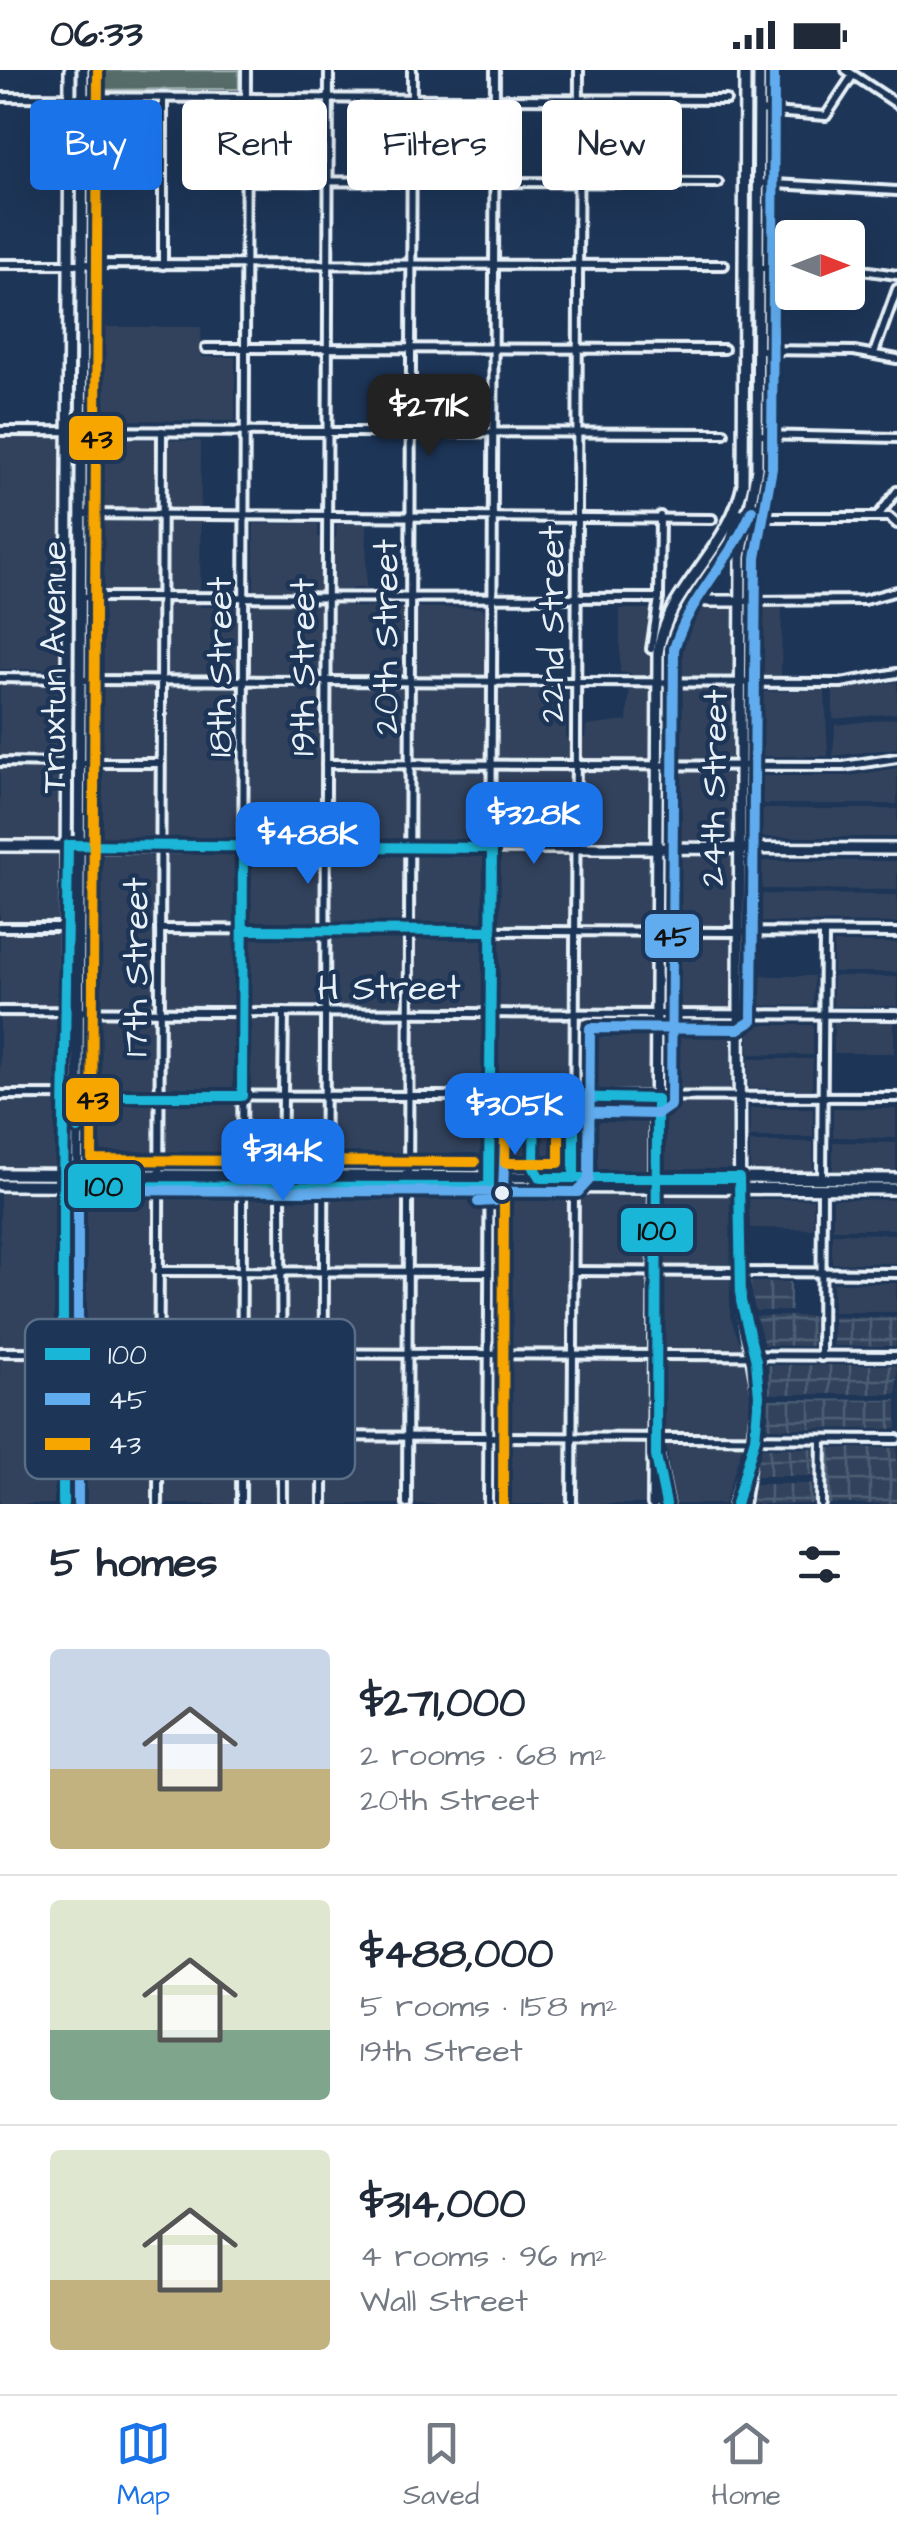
<!DOCTYPE html>
<meta charset="utf-8">
<style>
:root{--surface:#fff;--page:#f2f2f3;--text:#1f2937;--muted:#747a83;--line:#e0e1e3;--accent:#1a73e8}
body{margin:0;font-family:"Architects Daughter",sans-serif;background:var(--page);color:var(--text);height:100vh;display:flex;flex-direction:column;font-size:38px;white-space:nowrap}
*{box-sizing:border-box;margin:0}
p{font-size:32px;color:var(--muted)}
.icon{flex:none;width:55px;height:55px;fill:none;stroke:currentColor;stroke-width:2;stroke-linecap:round;stroke-linejoin:round}
.map{position:relative;height:1434px;overflow:hidden}
.sheet{display:flex;flex-direction:column;background:var(--surface);flex:1}
.sheet>*{flex:none}
.hud{position:absolute;left:30px;top:30px;width:838px;height:90px;display:flex;gap:20px}
.needle{width:65px;rotate:90deg}
.controls{position:absolute;left:775px;top:150px;display:grid;gap:20px}
.controls a{display:grid;place-items:center;width:90px;height:90px;border-radius:10px;background:var(--surface);box-shadow:0 10px 40px #0002;font-size:50px}
.price{position:absolute;translate:-50% -85px;padding:0 22px;border-radius:20px;background:var(--accent);color:#fff;font-size:32px;line-height:65px;filter:drop-shadow(0 2px 5px #0008)}
.price::after{content:'';position:absolute;left:50%;top:60px;width:30px;height:22px;margin-left:-15px;background:inherit;clip-path:polygon(0 0,100% 0,50% 100%)}
.price.selected{background:#222;color:#fff}
ul{padding:0;list-style:none}
li{display:flex;align-items:center;gap:30px;height:250px;padding:0 50px}
li+li{border-top:2px solid var(--line)}
li span{display:grid;place-items:center;flex:none;width:280px;height:200px;border-radius:10px;color:#555}
li>.icon{margin-inline-start:auto}
span .icon{width:120px;height:120px;fill:#fffc;stroke-width:1}
li b{font-size:42px}
h2{display:flex;justify-content:space-between;align-items:center;height:120px;padding:0 50px;font-size:42px}
.tag{padding:0 35px;border-radius:10px;background:var(--surface);box-shadow:0 10px 40px #0002;font-size:35px;line-height:90px}
.tag.selected{background:var(--accent);color:#fff}
.status{display:flex;justify-content:space-between;align-items:center;height:70px;padding:0 50px;background:var(--surface);direction:ltr}
.status svg{height:28px;fill:currentColor}
.menu{display:flex;justify-content:space-around;align-items:center;height:140px;border-top:2px solid var(--line);background:var(--surface);font-size:28px;color:var(--muted)}
.menu a{display:grid;justify-items:center;gap:5px}
.menu .selected{color:var(--accent)}
.map>svg:first-child{display:block}
.built{fill:#30435c}
.industrial{fill:url(#industrial-grid)}
.green{fill:#576d69;stroke:#a0afb0;stroke-width:2.5}
.lines{fill:none;stroke-linecap:round;stroke-linejoin:round}
.minor-casing{stroke:#e8f1f8;stroke-width:14}
.major-casing{stroke:#e8f1f8;stroke-width:16}
.highway-casing{stroke:#e8f1f8;stroke-width:19}
.minor{stroke:#1d3557;stroke-width:6}
.major{stroke:#1d3557;stroke-width:9}
.highway{stroke:#1d3557;stroke-width:11}
.bus-1-casing{stroke:#1d3557;stroke-width:18}
.bus-2-casing{stroke:#1d3557;stroke-width:18}
.bus-3-casing{stroke:#1d3557;stroke-width:18}
.bus-1{stroke:#1ab6d8;stroke-width:10}
.bus-2{stroke:#60acee;stroke-width:10}
.bus-3{stroke:#f7a600;stroke-width:10}
.bus-dot{fill:#e8f1f8;stroke:#1d3557;stroke-width:4}
.labels{text-anchor:middle;stroke-width:9;stroke-linejoin:round;paint-order:stroke}
.street-label{font-size:35px;fill:#e8f1f8;stroke:#1d3557}
.key{fill:#1d3557;stroke:#5a6d87;stroke-width:2.5}
.key-label{font-size:28px;fill:#e8f1f8}
.line-badge{stroke:#1d3557;stroke-width:4}
.pale-badge-label{font-size:28px;text-anchor:middle;font-weight:bold;fill:#111}
</style>
<div class="status"><b>06:33</b><svg viewBox="0 0 49 12"><path d="M0 12V9h3v3zM5 12V6h3v6zM10 12V3h3v9zM15 12V0h3v12zM26 1h20v11H26zM47 4h2v5h-2z"/></svg></div>
<div class="map">
<svg width="897" height="1434" viewBox="0 0 897 1434">
<defs>
<pattern id="industrial-grid" width="8" height="8" patternUnits="userSpaceOnUse" patternTransform="scale(2.5)"><rect width="8" height="8" fill="#30435c"/><path d="M0 4h8M4 0v8" fill="none" stroke="#4e5f74"/></pattern>
</defs>
<rect width="100%" height="100%" fill="#1d3557"/>
<filter id="ink" filterUnits="userSpaceOnUse"><feTurbulence type="fractalNoise" baseFrequency=".01" numOctaves="2"/><feDisplacementMap in="SourceGraphic" scale="20" xChannelSelector="R" yChannelSelector="G"/><feConvolveMatrix kernelMatrix="1 2 1 2 8 2 1 2 1" color-interpolation-filters="sRGB"/></filter>
<g filter="url(#ink)">
<g class="built">
<polygon points="89,257 201,257 202,287 235,287 235,351 89,350"/>
<polygon points="0,366 63,368 62,599 0,599"/>
<polygon points="86,368 201,371 200,537 254,537 254,454 318,454 318,467 336,468 337,454 367,454 366,518 351,518 351,537 483,538 501,604 566,622 566,668 585,668 586,656 627,651 631,603 620,602 620,539 650,539 649,1434 0,1434 0,615 84,615"/>
<polygon points="752,537 782,537 781,606 752,605"/>
<polygon points="698,539 733,539 730,1246 748,1295 750,1323 748,1358 724,1434 674,1434 664,1357 669,589 676,564"/>
<polygon points="897,612 897,643 833,649 833,620"/>
<polygon points="825,620 828,686 752,686 752,622"/>
<polygon points="897,648 897,678 833,686 835,655"/>
<polygon points="897,698 897,734 752,734 752,706 849,706"/>
<polygon points="752,739 897,739 897,767 751,767"/>
<polygon points="751,791 897,791 897,820 751,819"/>
<polygon points="751,824 897,825 897,853 751,852"/>
<polygon points="834,873 897,873 897,902 833,902"/>
<polygon points="750,906 814,906 813,936 750,935"/>
<polygon points="833,906 897,907 897,936 833,936"/>
<polygon points="894,952 894,983 834,983 834,953"/>
<polygon points="749,955 813,955 813,985 749,984"/>
<polygon points="749,989 813,989 812,1019 749,1018"/>
<rect x="750" y="1038" width="63" height="29"/>
<polygon points="833,1038 896,1039 896,1068 833,1067"/>
<polygon points="750,1072 813,1072 813,1102 750,1101"/>
<polygon points="833,1072 896,1073 896,1102 833,1101"/>
<polygon points="749,1129 813,1129 813,1159 750,1158"/>
<polygon points="833,1129 896,1130 896,1159 833,1159"/>
<polygon points="832,1163 896,1164 896,1193 832,1193"/>
<rect x="833" y="1213" width="63" height="29"/>
</g>
<g class="industrial">
<polygon points="750,1212 791,1212 791,1241 755,1241"/>
<polygon points="756,1246 813,1246 813,1276 764,1275"/>
<rect x="833" y="1247" width="63" height="29"/>
<polygon points="768,1295 897,1295 897,1324 769,1324"/>
<polygon points="769,1329 897,1330 897,1359 767,1358"/>
<polygon points="762,1378 897,1378 897,1434 749,1434 753,1414 814,1414 813,1406 754,1406"/>
</g>
<polygon class="green" points="88,0 239,0 239,19 96,20 88,11"/>
<g class="lines">
<defs>
<g id="minor">
<polyline points="846,0 897,34"/>
<polyline points="0,27 726,30"/>
<polyline points="759,41 826,46 853,5"/>
<polyline points="246,111 718,113"/>
<polyline points="758,113 897,121"/>
<polyline points="0,194 724,195"/>
<polyline points="163,195 163,28"/>
<polyline points="758,198 792,198"/>
<polyline points="848,198 897,205"/>
<polyline points="206,278 724,279"/>
<polyline points="758,280 854,281 897,289"/>
<polyline points="874,283 897,219"/>
<polyline points="0,361 724,363"/>
<polyline points="757,365 897,368"/>
<polyline points="81,444 712,449"/>
<polyline points="878,446 897,421"/>
<polyline points="748,447 889,447 897,454"/>
<polyline points="81,527 659,528"/>
<polyline points="741,531 864,530 897,521"/>
<polyline points="651,579 659,528 660,446"/>
<polyline points="0,608 68,609"/>
<polyline points="80,610 841,613 897,603"/>
<polyline points="0,692 69,693"/>
<polyline points="80,693 160,693"/>
<polyline points="326,694 843,696 897,688"/>
<polyline points="0,857 68,857"/>
<polyline points="160,859 897,863"/>
<polyline points="0,941 897,945"/>
<polyline points="0,1025 897,1027"/>
<polyline points="282,1106 284,942"/>
<polyline points="574,1108 579,0"/>
<polyline points="822,1108 824,863"/>
<polyline points="281,1116 282,1434"/>
<polyline points="158,1201 488,1202"/>
<polyline points="574,1201 897,1203"/>
<polyline points="0,1282 897,1286"/>
<polyline points="821,1287 822,1119"/>
<polyline points="77,1365 897,1369"/>
<polyline points="158,1434 162,361"/>
<polyline points="241,1434 246,0"/>
<polyline points="323,1434 329,0"/>
<polyline points="407,1434 412,0"/>
<polyline points="488,1434 495,0"/>
<polyline points="572,1434 574,1118"/>
<polyline points="821,1434 822,1369"/>
</g>
<g id="major">
<polyline points="739,444 730,474 700,522 707,531 741,531"/>
<polyline points="0,776 897,779"/>
<polyline points="0,1104 897,1109"/>
<polyline points="0,1115 897,1119"/>
<polyline points="63,1434 70,0"/>
<polyline points="76,1434 83,0"/>
<path d="M653,1434L658,583C666,519 728,483 743,414L745,0"/>
<polyline points="743,1434 759,1326 740,1224 739,922 741,487 757,398 759,0"/>
</g>
<g id="highway">
<polyline points="656,1386 666,1434"/>
<polyline points="736,1434 744,1409"/>
</g>
</defs>
<use href="#minor" class="minor-casing"/>
<use href="#major" class="major-casing"/>
<use href="#highway" class="highway-casing"/>
<use href="#minor" class="minor"/>
<use href="#major" class="major"/>
<use href="#highway" class="highway"/>
<defs>
<g id="bus-1">
<polygon points="68,775 492,778 489,1117 63,1116"/>
<polyline points="243,860 492,861"/>
<polyline points="513,1026 657,1029 656,1386 666,1434"/>
<polyline points="535,1027 534,1098 540,1108 739,1108 741,1231 756,1291 759,1326 755,1368 736,1434"/>
<polyline points="574,1029 574,1108"/>
<polyline points="78,1059 78,1026 242,1026 243,776"/>
<polyline points="63,1116 63,1434"/>
</g>
<g id="bus-2">
<path d="M478,1132L495,1131L503,1122L506,1041L658,1044L671,1035L674,579C689,527 732,490 752,440"/>
<polyline points="78,1434 78,1120 578,1122 589,1110 590,958 739,959 752,951 756,488 772,398 774,0"/>
</g>
<g id="bus-3">
<polyline points="98,0 92,1090 475,1092"/>
<polygon points="506,1042 559,1043 559,1093 505,1093"/>
<polyline points="503,1434 504,1123"/>
</g>
</defs>
<use href="#bus-1" class="bus-1-casing"/>
<use href="#bus-2" class="bus-2-casing"/>
<use href="#bus-3" class="bus-3-casing"/>
<use href="#bus-1" class="bus-1"/>
<use href="#bus-2" class="bus-2"/>
<use href="#bus-3" class="bus-3"/>
</g>
</g>
<circle class="bus-dot" cx="502" cy="1123" r="9"/>
<g class="labels">
<g class="street-label">
<text transform="translate(551 554) rotate(-90)" y="12">22nd Street</text>
<text transform="translate(385 567) rotate(-90)" y="12">20th Street</text>
<text transform="translate(53 597) rotate(-90)" y="12">Truxtun Avenue</text>
<text transform="translate(219 597) rotate(-90)" y="12">18th Street</text>
<text transform="translate(302 597) rotate(-90)" y="12">19th Street</text>
<text transform="translate(713 718) rotate(-89)" y="12">24th Street</text>
<text transform="translate(135 897) rotate(-90)" y="12">17th Street</text>
<text x="389" y="929">H Street</text>
</g>
</g>
<rect x="25" y="1249" width="330" height="160" rx="15" class="key"/>
<rect x="45" y="1278" width="45" height="12" fill="#1ab6d8"/>
<rect x="45" y="1323" width="45" height="12" fill="#60acee"/>
<rect x="45" y="1368" width="45" height="12" fill="#f7a600"/>
<g class="key-label">
<text x="108" y="1294">100</text>
<text x="108" y="1339">45</text>
<text x="108" y="1384">43</text>
</g>
<g class="line-badge">
<rect x="67" y="344" width="58" height="48" rx="10" fill="#f7a600"/>
<rect x="643" y="842" width="58" height="48" rx="10" fill="#60acee"/>
<rect x="64" y="1006" width="57" height="48" rx="10" fill="#f7a600"/>
<rect x="66" y="1092" width="77" height="48" rx="10" fill="#1ab6d8"/>
<rect x="619" y="1136" width="76" height="48" rx="10" fill="#1ab6d8"/>
</g>
<g class="pale-badge-label">
<text x="96" y="378">43</text>
<text x="672" y="876">45</text>
<text x="92" y="1039">43</text>
<text x="104" y="1126">100</text>
<text x="657" y="1170">100</text>
</g>
</svg>
<div class="controls">
<a><svg class="needle" viewBox="-14 -14 28 28"><path d="M0-13l5 13h-10z" fill="#e53935"/><path d="M0 13l5-13h-10z" fill="#747a83"/></svg></a>
</div>
<b class="price selected" style="left:429px;top:389px">$271K</b>
<b class="price" style="left:534px;top:797px">$328K</b>
<b class="price" style="left:308px;top:817px">$488K</b>
<b class="price" style="left:515px;top:1088px">$305K</b>
<b class="price" style="left:283px;top:1134px">$314K</b>
<div class="hud">
<a class="tag selected">Buy</a>
<a class="tag">Rent</a>
<a class="tag">Filters</a>
<a class="tag">New</a>
</div>
</div>
<section class="sheet">
<h2>5 homes<svg class="icon" aria-label="filters" viewBox="0 0 24 24"><path d="M4 7h16M4 17h16"/><circle cx="9" cy="7" r="2"/><circle cx="15" cy="17" r="2"/></svg></h2>
<ul>
<li><span style="background:linear-gradient(#c9d6e8 60%,#c2b280 0)"><svg class="icon" aria-label="home" viewBox="0 0 24 24"><path d="M3 11l9-7 9 7M6 9v11h12V9"/></svg></span><div><b>$271,000</b><p>2 rooms · 68 m²</p><p>20th Street</p></div></li>
<li><span style="background:linear-gradient(#dfe7d0 65%,#7fa58c 0)"><svg class="icon" aria-label="home" viewBox="0 0 24 24"><path d="M3 11l9-7 9 7M6 9v11h12V9"/></svg></span><div><b>$488,000</b><p>5 rooms · 158 m²</p><p>19th Street</p></div></li>
<li><span style="background:linear-gradient(#dfe7d0 65%,#c2b280 0)"><svg class="icon" aria-label="home" viewBox="0 0 24 24"><path d="M3 11l9-7 9 7M6 9v11h12V9"/></svg></span><div><b>$314,000</b><p>4 rooms · 96 m²</p><p>Wall Street</p></div></li>
</ul>
</section>
<nav class="menu">
<a class="selected"><svg class="icon" aria-label="map" viewBox="0 0 24 24"><path d="M3 6l6-2 6 2 6-2v14l-6 2-6-2-6 2zM9 4v14M15 6v14"/></svg>Map</a>
<a><svg class="icon" aria-label="saved" viewBox="0 0 24 24"><path d="M7 4h10v16l-5-4-5 4z"/></svg>Saved</a>
<a><svg class="icon" aria-label="home" viewBox="0 0 24 24"><path d="M3 11l9-7 9 7M6 9v11h12V9"/></svg>Home</a>
</nav>
